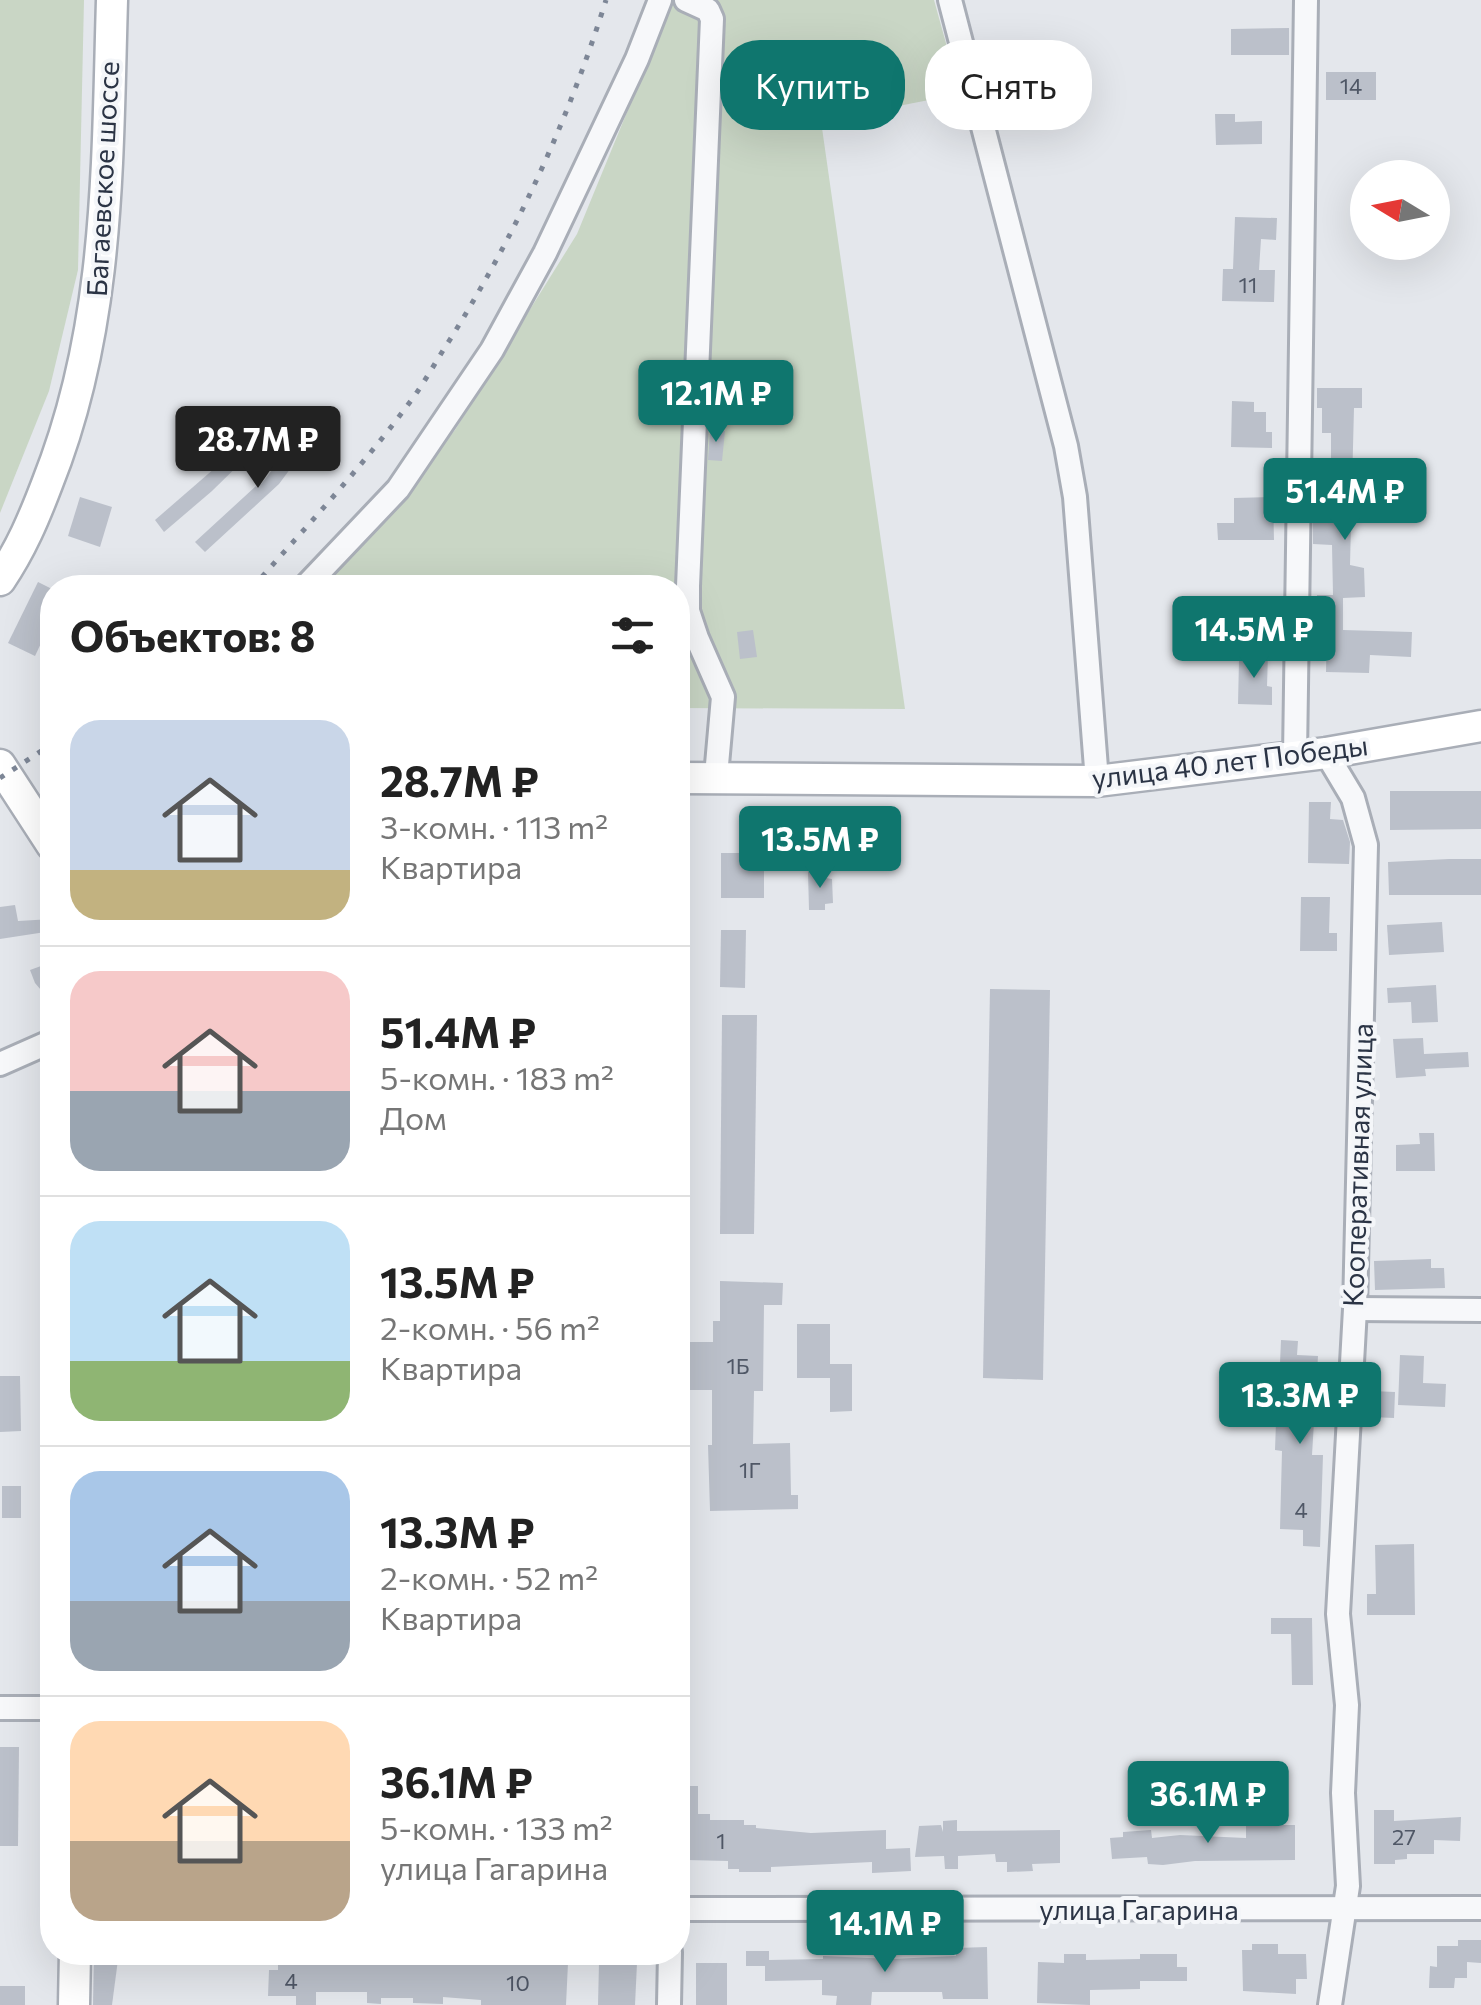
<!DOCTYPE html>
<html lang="ru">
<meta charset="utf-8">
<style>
:root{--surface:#fff;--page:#f2f2f2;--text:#222;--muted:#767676;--line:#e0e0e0;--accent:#0f766e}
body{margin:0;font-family:Commissioner,sans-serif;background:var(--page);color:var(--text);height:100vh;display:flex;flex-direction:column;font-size:38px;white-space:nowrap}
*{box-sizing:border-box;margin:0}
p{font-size:32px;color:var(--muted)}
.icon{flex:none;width:55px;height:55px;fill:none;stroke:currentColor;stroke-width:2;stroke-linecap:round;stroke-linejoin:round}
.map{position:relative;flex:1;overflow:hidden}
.side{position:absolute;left:40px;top:575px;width:650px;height:1390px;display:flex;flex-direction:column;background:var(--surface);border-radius:40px;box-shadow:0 10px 40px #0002}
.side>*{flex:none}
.banner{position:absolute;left:720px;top:40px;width:610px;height:90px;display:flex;gap:20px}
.needle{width:65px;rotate:280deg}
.fabs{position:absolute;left:1350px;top:160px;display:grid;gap:20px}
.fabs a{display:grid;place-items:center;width:100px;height:100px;border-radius:50%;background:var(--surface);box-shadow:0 10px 40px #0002;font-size:50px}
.price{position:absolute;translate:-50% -85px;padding:0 22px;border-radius:10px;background:var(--accent);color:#fff;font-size:32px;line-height:65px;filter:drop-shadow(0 2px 5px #0008)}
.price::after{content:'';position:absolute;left:50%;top:60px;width:30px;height:22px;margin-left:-15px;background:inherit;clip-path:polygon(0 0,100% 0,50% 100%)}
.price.current{background:#222;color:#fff}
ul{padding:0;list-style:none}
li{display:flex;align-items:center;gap:30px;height:250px;padding:0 30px}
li+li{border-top:2px solid var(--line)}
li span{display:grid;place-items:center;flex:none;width:280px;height:200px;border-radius:30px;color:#555}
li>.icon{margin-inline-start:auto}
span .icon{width:120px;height:120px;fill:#fffc;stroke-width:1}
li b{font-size:42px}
h2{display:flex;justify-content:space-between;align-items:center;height:120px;padding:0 30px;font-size:42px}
.chip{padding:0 35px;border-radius:40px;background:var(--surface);box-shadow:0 10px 40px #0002;font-size:35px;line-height:90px}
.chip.current{background:var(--accent);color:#fff}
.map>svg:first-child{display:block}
.green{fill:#c9d6c5}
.building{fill:#bbc0ca}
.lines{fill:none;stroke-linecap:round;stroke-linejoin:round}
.street-casing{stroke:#a9aeb7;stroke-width:28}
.secondary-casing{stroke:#a9aeb7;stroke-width:35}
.street{stroke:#f7f8fa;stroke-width:22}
.secondary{stroke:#fff;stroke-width:30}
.rail{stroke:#7d8696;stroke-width:5;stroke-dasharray:5 10;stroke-linecap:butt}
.labels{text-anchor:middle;stroke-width:8;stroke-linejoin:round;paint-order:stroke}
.number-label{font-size:22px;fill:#4f5766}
.street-label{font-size:28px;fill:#2b3445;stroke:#f4f6f9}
</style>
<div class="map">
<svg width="1481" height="2005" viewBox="0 0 1481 2005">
<rect width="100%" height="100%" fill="#e4e7ec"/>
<g class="green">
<polygon points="0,0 84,0 78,270 49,391 0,513"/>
<polygon points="673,0 934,0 960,94 821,121 905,709 678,708 678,588 322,588 455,430 577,234"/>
</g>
<g class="building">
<polygon points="1289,28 1289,55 1231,55 1231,29"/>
<rect x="1326" y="72" width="50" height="28"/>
<polygon points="1215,114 1235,114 1235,122 1262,121 1262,144 1216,145"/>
<polygon points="1235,217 1277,218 1276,240 1261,239 1259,270 1275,270 1274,302 1222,301 1223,269 1233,269"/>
<polygon points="1317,388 1362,388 1362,408 1354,408 1350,565 1364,568 1365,597 1343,598 1343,630 1412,632 1411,657 1370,655 1369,673 1326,672 1327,625 1317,625 1317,595 1333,595 1332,545 1313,544 1313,520 1318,515 1319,485 1314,485 1314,464 1331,464 1331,433 1322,433 1322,408 1317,408"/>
<polygon points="1232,401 1254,402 1254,412 1266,412 1266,432 1272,432 1272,448 1231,447"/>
<polygon points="309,423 319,430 279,484 205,552 195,542 256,486 258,488"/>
<polygon points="710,430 725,431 722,461 708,460"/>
<polygon points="253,435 261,443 212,491 164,532 155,520"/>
<polygon points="80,497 112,507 100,547 68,536"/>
<polygon points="1273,497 1274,540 1218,540 1217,523 1234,523 1234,498"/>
<polygon points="38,582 52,589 52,620 35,656 8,643"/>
<polygon points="753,630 757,657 740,659 737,632"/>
<polygon points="1246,654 1268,654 1267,686 1272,687 1272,705 1238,704 1239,660 1245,660"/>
<polygon points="1390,791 1481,791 1481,829 1390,830"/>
<polygon points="1309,802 1331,802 1330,819 1343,820 1350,842 1349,864 1308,863"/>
<rect x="721" y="853" width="43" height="45"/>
<polygon points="1449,859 1481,859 1481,895 1389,895 1388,862"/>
<polygon points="826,871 826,878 832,879 833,903 825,904 825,910 809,910 808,872"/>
<polygon points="1301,897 1330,897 1329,933 1337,933 1337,951 1300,951"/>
<polygon points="15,905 18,921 52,919 52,931 0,939 0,907"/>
<polygon points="1442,922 1444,952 1389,955 1387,925"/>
<polygon points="721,930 746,930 745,988 720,987"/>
<polygon points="52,962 52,1003 35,983 30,970"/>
<polygon points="1436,985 1438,1022 1412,1023 1411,1002 1388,1003 1387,988"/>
<polygon points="990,989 1050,990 1043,1380 983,1378"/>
<polygon points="722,1015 757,1015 754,1234 720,1234"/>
<polygon points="1423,1038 1424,1054 1468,1052 1469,1067 1425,1069 1426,1076 1396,1078 1393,1039"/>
<polygon points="1419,1133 1434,1133 1435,1171 1396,1171 1396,1145 1420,1144"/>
<polygon points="1431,1259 1431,1268 1444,1268 1445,1288 1375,1290 1374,1261"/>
<polygon points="720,1281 783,1283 782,1305 764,1305 763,1391 754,1391 753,1444 790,1443 791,1495 798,1495 798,1509 710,1511 708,1445 712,1445 712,1390 689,1390 689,1342 713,1342 713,1321 720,1321"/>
<polygon points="797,1324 830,1324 830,1364 852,1364 852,1411 830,1412 830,1378 797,1378"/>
<polygon points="1281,1340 1298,1341 1297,1355 1318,1356 1312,1455 1323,1455 1320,1547 1303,1546 1303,1530 1280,1529 1282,1451 1275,1450 1276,1422 1286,1422 1287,1387 1279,1386"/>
<polygon points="1400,1355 1424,1356 1423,1383 1446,1384 1445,1407 1398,1405"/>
<polygon points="0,1376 20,1376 21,1431 0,1432"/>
<polygon points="1372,1391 1395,1392 1394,1418 1371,1417"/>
<rect x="2" y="1486" width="19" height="32"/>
<polygon points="1414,1544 1415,1615 1367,1615 1367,1594 1376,1594 1375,1545"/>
<polygon points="1271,1618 1312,1618 1313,1685 1292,1685 1291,1634 1271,1634"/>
<polygon points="0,1747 19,1747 18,1846 0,1846"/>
<polygon points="683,1786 698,1786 698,1814 710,1814 710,1820 744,1820 744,1825 756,1825 756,1828 811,1833 886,1830 886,1849 910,1848 911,1871 872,1873 872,1862 771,1867 771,1872 739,1872 739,1869 728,1869 728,1861 687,1860"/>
<polygon points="1374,1810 1394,1810 1394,1821 1461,1817 1460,1841 1434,1840 1434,1854 1407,1854 1407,1859 1395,1860 1395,1864 1374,1864"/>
<polygon points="957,1820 957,1831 1060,1830 1060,1863 1032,1864 1033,1871 1007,1872 1007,1862 996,1862 995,1854 958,1856 958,1869 945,1869 944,1856 915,1857 919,1826 941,1825 943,1832 943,1821"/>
<polygon points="1246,1825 1295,1825 1295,1860 1195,1861 1163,1865 1148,1864 1147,1857 1112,1859 1110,1838 1123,1837 1123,1832 1151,1830 1152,1838 1180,1835 1246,1838"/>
<polygon points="1458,1940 1481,1940 1481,1963 1467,1962 1467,1978 1455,1978 1454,1988 1429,1988 1430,1966 1437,1967 1437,1946 1458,1946"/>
<polygon points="1252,1944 1278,1944 1278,1954 1306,1954 1307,1979 1296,1979 1296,1994 1243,1991 1242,1950 1252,1950"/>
<polygon points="987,1947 988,1999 943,1999 942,1992 872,1992 871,2005 836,2005 837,1996 822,1995 822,1980 765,1981 765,1966 746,1966 746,1951 769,1951 769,1960 823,1959 823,1956 892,1959 956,1956 956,1948"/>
<polygon points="94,1952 119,1952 112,2005 93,2005"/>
<polygon points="1064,1954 1086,1954 1086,1960 1140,1959 1140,1954 1177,1954 1177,1967 1187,1967 1187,1981 1140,1981 1140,1989 1090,1990 1090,2005 1037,2003 1038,1962 1064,1963"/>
<polygon points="298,1955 314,1955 314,1965 428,1962 428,1959 454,1960 454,1957 568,1963 566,2005 481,2005 481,2000 443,1997 443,2004 413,2003 413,1998 381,1998 381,2004 367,2003 367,1992 316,1992 316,2005 296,2005 296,1996 268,1996 269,1970 278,1970 278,1965 298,1965"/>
<polygon points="610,1961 637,1963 635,2005 598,2005 599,1963"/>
<rect x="696" y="1963" width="31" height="42"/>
<rect x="0" y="1986" width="25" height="19"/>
</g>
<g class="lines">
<defs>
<g id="street">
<polyline points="686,0 708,10 712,19 688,586 688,611 697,638 723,697 716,776"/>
<polyline points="950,0 1066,446 1075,497 1097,781"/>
<polyline points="304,588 398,489 492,350 545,253 637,59 660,0"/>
<polyline points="1326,753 1353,798 1366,845 1355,1309 1338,1614 1347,1705 1343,1793 1348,1886 1330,2005"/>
<polyline points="1295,756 1306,0"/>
<polyline points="0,1064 52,1041"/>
<polyline points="1355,1309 1481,1310"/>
<polyline points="0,1708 52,1708"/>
<polyline points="678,1909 1481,1908"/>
<polyline points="669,2005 670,1952"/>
</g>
<g id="secondary">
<path d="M0,580C21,549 34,518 47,484C110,327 107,166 112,0"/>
<polyline points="0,765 52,845"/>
<polyline points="678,778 1097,781 1326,753 1481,726"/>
<polyline points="74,2005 75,1952"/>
</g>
</defs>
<use href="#street" class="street-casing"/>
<use href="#secondary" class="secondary-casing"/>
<use href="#street" class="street"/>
<use href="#secondary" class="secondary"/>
<g class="rail">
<path d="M252,588C306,527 362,467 410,402C425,382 437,359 451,338C518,230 568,121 606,0"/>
<polyline points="0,778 52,744"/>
</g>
</g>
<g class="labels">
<g class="number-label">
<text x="1351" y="94">14</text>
<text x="1248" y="293">11</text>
<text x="738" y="1374">1Б</text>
<text x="750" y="1478">1Г</text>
<text x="1301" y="1518">4</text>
<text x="1404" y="1845">27</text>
<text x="721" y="1849">1</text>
<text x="291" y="1989">4</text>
<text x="518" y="1991">10</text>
</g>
<g class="street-label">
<text transform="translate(103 179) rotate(-87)" y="10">Багаевское шоссе</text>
<text transform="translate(1230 762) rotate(-7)" y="10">улица 40 лет Победы</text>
<text transform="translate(1358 1165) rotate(-88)" y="10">Кооперативная улица</text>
<text x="1139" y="1920">улица Гагарина</text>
</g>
</g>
</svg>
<div class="fabs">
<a><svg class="needle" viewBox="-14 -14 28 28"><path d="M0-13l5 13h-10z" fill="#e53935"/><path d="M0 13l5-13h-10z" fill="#767676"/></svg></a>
</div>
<b class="price" style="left:716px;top:445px">12.1M ₽</b>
<b class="price current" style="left:258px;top:491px">28.7M ₽</b>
<b class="price" style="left:1345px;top:543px">51.4M ₽</b>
<b class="price" style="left:1254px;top:681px">14.5M ₽</b>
<b class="price" style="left:820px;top:891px">13.5M ₽</b>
<b class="price" style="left:1300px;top:1447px">13.3M ₽</b>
<b class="price" style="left:1208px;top:1846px">36.1M ₽</b>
<b class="price" style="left:885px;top:1975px">14.1M ₽</b>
<div class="banner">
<a class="chip current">Купить</a>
<a class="chip">Снять</a>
</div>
<section class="side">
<h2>Объектов: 8<svg class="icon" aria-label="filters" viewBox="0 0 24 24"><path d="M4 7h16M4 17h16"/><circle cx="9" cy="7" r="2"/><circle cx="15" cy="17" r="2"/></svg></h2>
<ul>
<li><span style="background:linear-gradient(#c9d6e8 75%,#c2b280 0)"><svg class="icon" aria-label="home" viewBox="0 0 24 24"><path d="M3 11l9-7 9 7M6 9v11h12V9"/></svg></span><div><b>28.7M ₽</b><p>3-комн. · 113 m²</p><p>Квартира</p></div></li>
<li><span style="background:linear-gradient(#f6c9c9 60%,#9aa5b1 0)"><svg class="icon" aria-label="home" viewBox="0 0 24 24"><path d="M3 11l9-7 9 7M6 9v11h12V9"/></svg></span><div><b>51.4M ₽</b><p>5-комн. · 183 m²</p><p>Дом</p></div></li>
<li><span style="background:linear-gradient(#bfe0f5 70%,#8fb573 0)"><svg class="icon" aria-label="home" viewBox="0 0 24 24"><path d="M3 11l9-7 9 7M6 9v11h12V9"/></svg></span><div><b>13.5M ₽</b><p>2-комн. · 56 m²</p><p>Квартира</p></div></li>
<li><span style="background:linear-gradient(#a9c7e8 65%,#9aa5b1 0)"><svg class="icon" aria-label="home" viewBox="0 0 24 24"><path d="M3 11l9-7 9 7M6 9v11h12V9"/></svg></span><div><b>13.3M ₽</b><p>2-комн. · 52 m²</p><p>Квартира</p></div></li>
<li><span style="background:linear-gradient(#ffd9b3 60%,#b9a48a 0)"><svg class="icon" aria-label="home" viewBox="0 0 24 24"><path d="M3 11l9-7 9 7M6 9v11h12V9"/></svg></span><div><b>36.1M ₽</b><p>5-комн. · 133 m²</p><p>улица Гагарина</p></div></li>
</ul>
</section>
</div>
